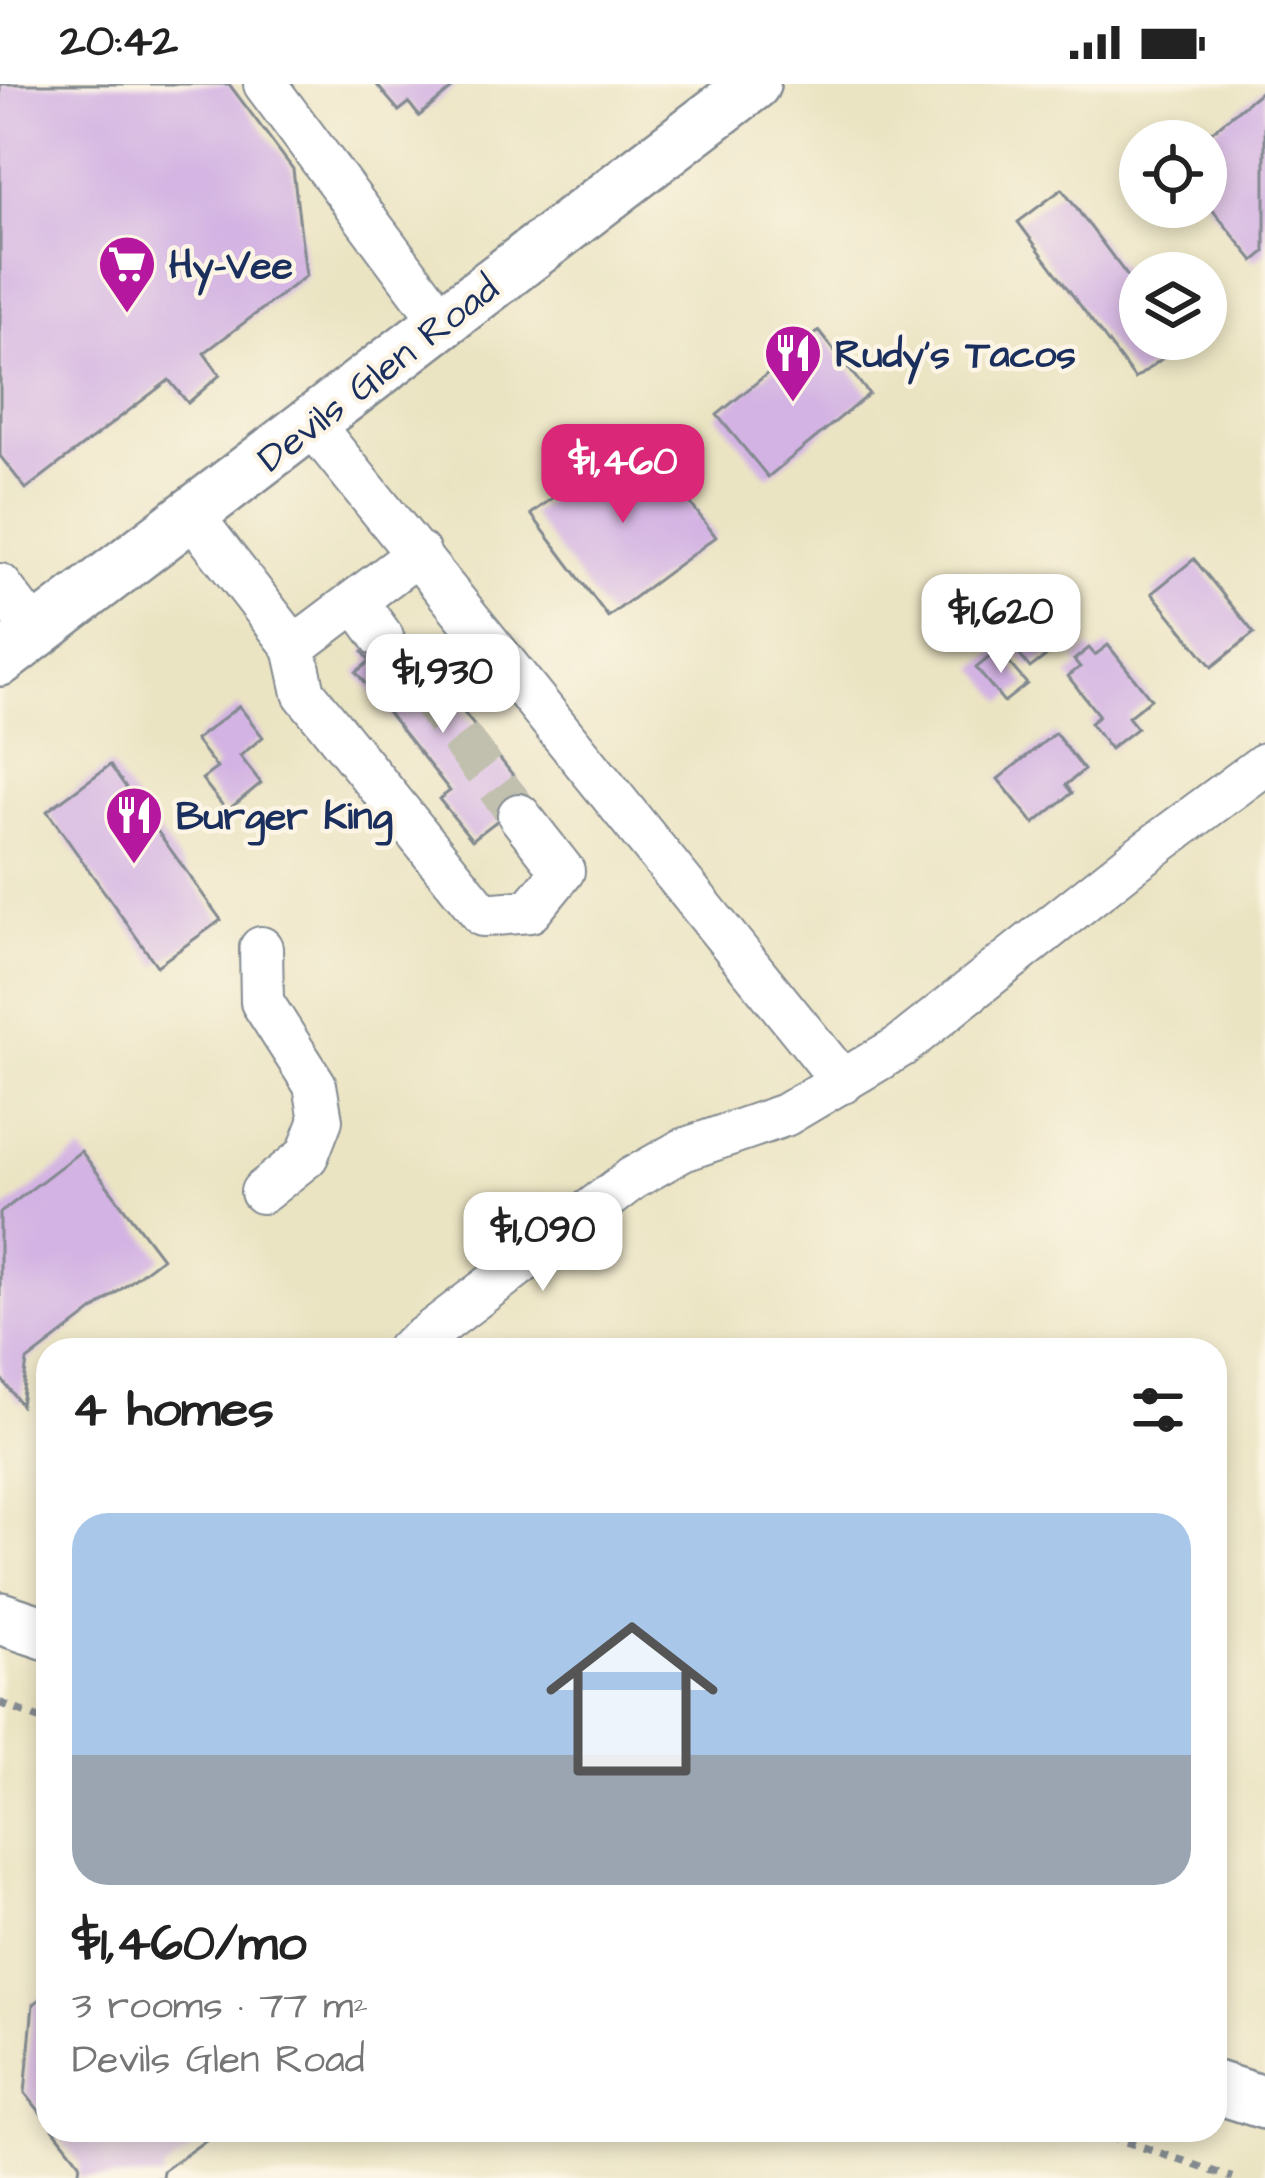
<!DOCTYPE html>
<meta charset="utf-8">
<style>
:root{--surface:#fff;--page:#f2f2f2;--text:#222;--muted:#767676;--accent:#db2777}
body{margin:0;font-family:"Architects Daughter",sans-serif;background:var(--page);color:var(--text);height:100vh;display:flex;flex-direction:column;font-size:45px;white-space:nowrap}
*{box-sizing:border-box;margin:0}
p{font-size:39px;color:var(--muted)}
.icon{flex:none;width:66px;height:66px;fill:none;stroke:currentColor;stroke-width:2;stroke-linecap:round;stroke-linejoin:round}
.map{position:relative;flex:1;overflow:hidden}
.panel{position:absolute;left:36px;top:1254px;width:1191px;height:804px;display:flex;flex-direction:column;background:var(--surface);border-radius:36px;box-shadow:0 6px 18px #0003}
.panel>*{flex:none}
.buttons{position:absolute;left:1119px;top:36px;display:grid;gap:24px}
.buttons a{display:grid;place-items:center;width:108px;height:108px;border-radius:50%;background:var(--surface);box-shadow:0 6px 18px #0003;font-size:60px}
.price{position:absolute;translate:-50% -102px;padding:0 27px;border-radius:24px;background:#fff;color:#222;font-size:39px;line-height:78px;filter:drop-shadow(0 3px 6px #0008)}
.price::after{content:'';position:absolute;left:50%;top:72px;width:36px;height:27px;margin-left:-18px;background:inherit;clip-path:polygon(0 0,100% 0,50% 100%)}
.price.selected{background:var(--accent);color:#fff}
ul{padding:0;list-style:none}
li{display:grid;align-content:center;gap:24px;height:636px;padding:0 36px}
li span{display:grid;place-items:center;height:372px;border-radius:36px;color:#555}
li>.icon{margin-inline-start:auto}
span .icon{width:216px;height:216px;fill:#fffc;stroke-width:1}
li b{font-size:51px}
h2{display:flex;justify-content:space-between;align-items:center;height:144px;padding:0 36px;font-size:51px}
.status{display:flex;justify-content:space-between;align-items:center;height:84px;padding:0 60px;background:var(--surface);direction:ltr}
.status svg{height:33px;fill:currentColor}
.map>svg:first-child{display:block}
.building{fill:#d3b3e3}
.lines{fill:none;stroke-linecap:round;stroke-linejoin:round}
.minor-tunnel{stroke:#c1c0af;stroke-width:42;stroke-dasharray:42 21;stroke-linecap:butt}
.minor-casing{stroke:#838a90;stroke-width:46}
.major-casing{stroke:#838a90;stroke-width:56}
.path{stroke:#838a90;stroke-width:8;stroke-dasharray:9 9;stroke-linecap:butt}
.minor{stroke:#fff;stroke-width:42}
.major{stroke:#fff;stroke-width:51}
.labels{text-anchor:middle;stroke-width:9;stroke-linejoin:round;paint-order:stroke}
.poi-label{font-size:39px;font-weight:bold;fill:#1b2f5e;stroke:#fcf5e5;text-anchor:start}
.street-label{font-size:39px;fill:#1b2f5e;stroke:#fcf5e5}
</style>
<div class="status"><b>20:42</b><svg viewBox="0 0 49 12"><path d="M0 12V9h3v3zM5 12V6h3v6zM10 12V3h3v9zM15 12V0h3v12zM26 1h20v11H26zM47 4h2v5h-2z"/></svg></div>
<div class="map">
<svg width="1265" height="2094" viewBox="0 0 1265 2094">
<rect width="100%" height="100%" fill="#fcf5e5"/>
<filter id="ink" filterUnits="userSpaceOnUse"><feTurbulence type="fractalNoise" baseFrequency=".00833" numOctaves="2"/><feDisplacementMap in="SourceGraphic" scale="24" xChannelSelector="R" yChannelSelector="G"/><feConvolveMatrix kernelMatrix="1 2 1 2 8 2 1 2 1" color-interpolation-filters="sRGB"/></filter>
<filter id="wash" filterUnits="userSpaceOnUse"><feTurbulence type="fractalNoise" baseFrequency=".004" numOctaves="4" result="noise"/><feDisplacementMap in="SourceGraphic" scale="48" xChannelSelector="R" yChannelSelector="G"/><feGaussianBlur stdDeviation="2.7" result="paint"/><feColorMatrix in="noise" values="0 0 0 0 0 0 0 0 0 0 0 0 0 0 0 0 0 1.4 0 .05"/><feComposite in="paint" operator="in"/></filter>
<g filter="url(#wash)">
<rect width="100%" height="100%" fill="#ebe4c3"/>
<g id="blocks">
<g class="building">
<polygon points="0,0 229,0 293,85 306,192 204,269 220,291 188,319 169,296 26,405 0,372"/>
<polygon points="376,0 458,0 419,32 409,19 399,27"/>
<polygon points="1265,4 1265,168 1254,177 1206,118 1206,57 1200,57"/>
<polygon points="1062,105 1140,209 1140,255 1174,255 1179,262 1135,295 1018,138"/>
<polygon points="819,247 869,310 768,393 717,331"/>
<polygon points="638,350 716,453 608,533 531,430"/>
<polygon points="1194,475 1254,549 1212,583 1152,509"/>
<polygon points="1040,513 1071,553 1030,584 999,545"/>
<polygon points="396,542 534,718 503,743 498,736 472,756 439,715 450,707 356,588 370,577 363,568"/>
<polygon points="1108,561 1151,615 1128,633 1137,644 1110,665 1090,639 1099,632 1068,592 1080,583 1074,576 1089,564 1095,571"/>
<polygon points="998,566 1027,600 1004,618 976,584"/>
<polygon points="239,622 263,653 240,672 261,699 227,727 202,695 217,684 195,656"/>
<polygon points="1055,649 1084,686 1066,701 1072,709 1034,740 998,695"/>
<polygon points="110,681 221,836 157,882 47,727"/>
<polygon points="81,1067 162,1174 27,1277 21,1321 0,1293 0,1129"/>
<polygon points="48,1909 48,2038 25,2009 33,1920"/>
<polygon points="54,2046 220,2046 163,2087 162,2094 78,2094 80,2079"/>
</g>
</g>
</g>
<g filter="url(#ink)">
<use href="#blocks" fill-opacity="0" stroke="#838a90" stroke-width="3"/>
<g class="lines">
<polyline class="minor-tunnel" points="382,553 519,731"/>
<defs>
<g id="minor">
<polyline points="265,0 442,237"/>
<polyline points="311,339 843,998"/>
<polyline points="191,430 294,563 419,469"/>
<polyline points="0,501 36,549"/>
<polyline points="356,517 382,553"/>
<polyline points="294,563 304,609 483,831 530,827 563,787 519,731"/>
<polyline points="261,864 262,918 315,1001 321,1036 307,1072 262,1108"/>
<polyline points="407,1266 633,1094 683,1066 785,1031 901,962 1134,777 1265,680"/>
</g>
<g id="major">
<polyline points="0,576 754,0"/>
<polyline points="0,1534 48,1550"/>
<polyline points="1215,2003 1265,2019"/>
</g>
</defs>
<use href="#minor" class="minor-casing"/>
<use href="#major" class="major-casing"/>
<g class="path">
<polyline points="0,1619 48,1638"/>
<polyline points="1092,2046 1233,2094"/>
</g>
<use href="#minor" class="minor"/>
<use href="#major" class="major"/>
</g>
</g>
<defs>
<symbol id="supermarket-pin" viewBox="-11 -11 22 30"><path d="M0 17L-7.5 6A9.5 9.5 0 1 1 7.5 6Z" fill="#b5179e" stroke="#fcf5e5"/><path d="M-6-5.5h2.5l.6 2H6L4.5 2H-2.5L-4.4-4H-6ZM-1.5 3.2a1.3 1.3 0 1 0 .1 0ZM3 3.2a1.3 1.3 0 1 0 .1 0Z" fill="#fff"/></symbol>
<symbol id="restaurant-pin" viewBox="-11 -11 22 30"><path d="M0 17L-7.5 6A9.5 9.5 0 1 1 7.5 6Z" fill="#b5179e" stroke="#fcf5e5"/><path d="M-5-6h1v4h1v-4h1v4h1v-4h1v5L-1.5 .5V6h-2V.5L-5-1ZM5-6V6H3V1.5H1.5Q1.5-4 5-6Z" fill="#fff"/></symbol>
</defs>
<g fill-rule="evenodd">
<use href="#supermarket-pin" x="94" y="147" width="66" height="90"/>
<use href="#restaurant-pin" x="760" y="236" width="66" height="90"/>
<use href="#restaurant-pin" x="101" y="698" width="66" height="90"/>
</g>
<g class="labels">
<g class="poi-label">
<text x="169" y="194">Hy-Vee</text>
<text x="835" y="283">Rudy's Tacos</text>
<text x="176" y="745">Burger King</text>
</g>
<g class="street-label">
<text transform="translate(377 288) rotate(-38)" y="14">Devils Glen Road</text>
</g>
</g>
</svg>
<div class="buttons">
<a><svg class="icon" aria-label="locate" viewBox="0 0 24 24"><circle cx="12" cy="12" r="6"/><path d="M12 2v4M12 18v4M2 12h4M18 12h4"/></svg></a>
<a><svg class="icon" aria-label="layers" viewBox="0 0 24 24"><path d="M12 4l9 5-9 5-9-5zM3 14l9 5 9-5"/></svg></a>
</div>
<b class="price selected" style="left:623px;top:442px">$1,460</b>
<b class="price" style="left:1001px;top:592px">$1,620</b>
<b class="price" style="left:443px;top:652px">$1,930</b>
<b class="price" style="left:543px;top:1210px">$1,090</b>
<section class="panel">
<h2>4 homes<svg class="icon" aria-label="filters" viewBox="0 0 24 24"><path d="M4 7h16M4 17h16"/><circle cx="9" cy="7" r="2"/><circle cx="15" cy="17" r="2"/></svg></h2>
<ul>
<li><span style="background:linear-gradient(#a9c7e8 65%,#9aa5b1 0)"><svg class="icon" aria-label="home" viewBox="0 0 24 24"><path d="M3 11l9-7 9 7M6 9v11h12V9"/></svg></span><div><b>$1,460/mo</b><p>3 rooms · 77 m²</p><p>Devils Glen Road</p></div></li>
</ul>
</section>
</div>
